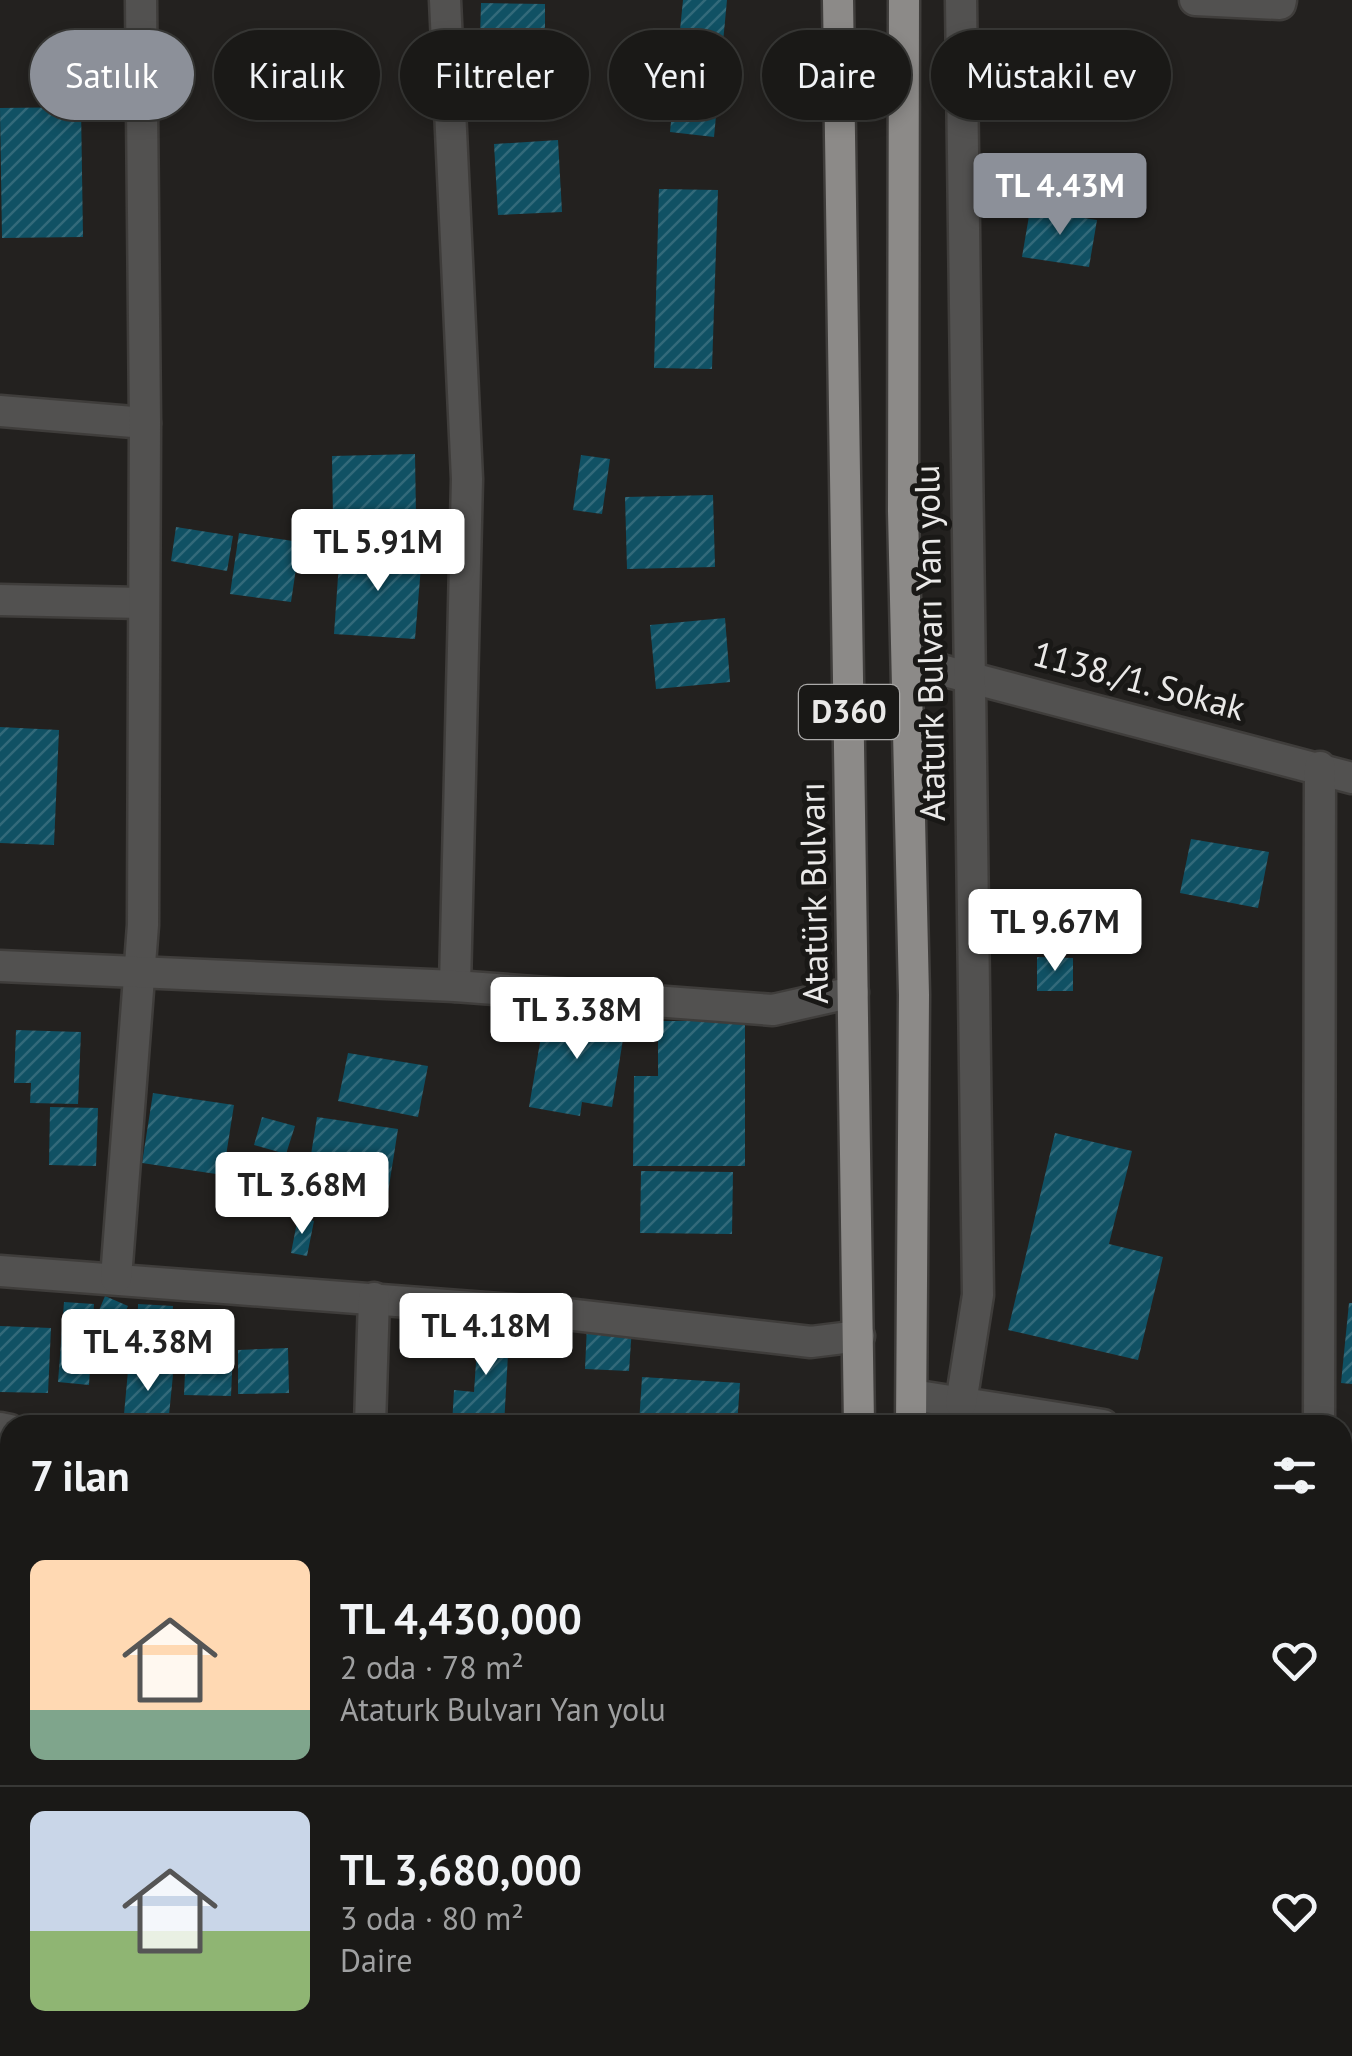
<!DOCTYPE html>
<html lang="tr">
<meta charset="utf-8">
<style>
:root{--surface:#1a1917;--page:#232220;--text:#f1f3f6;--muted:#9fa0a1;--line:#383836;--accent:#8c9099}
body{margin:0;font-family:"PT Sans",sans-serif;background:var(--page);color:var(--text);height:100vh;display:flex;flex-direction:column;font-size:38px;white-space:nowrap}
*{box-sizing:border-box;margin:0}
p{font-size:32px;color:var(--muted)}
.icon{flex:none;width:55px;height:55px;fill:none;stroke:currentColor;stroke-width:2;stroke-linecap:round;stroke-linejoin:round}
.map{position:relative;flex:1;overflow:hidden}
.panel{position:absolute;left:0px;top:1415px;width:1352px;height:642px;display:flex;flex-direction:column;background:var(--surface);border-radius:30px 30px 0 0;box-shadow:0 5px 15px #0003,0 0 0 2px var(--line)}
.panel>*{flex:none}
.top-card{position:absolute;left:30px;top:30px;width:1292px;height:90px;display:flex;gap:20px}
.price{position:absolute;translate:-50% -85px;padding:0 22px;border-radius:10px;background:#fff;color:#222;font-size:32px;line-height:65px;filter:drop-shadow(0 2px 5px #0008)}
.price::after{content:'';position:absolute;left:50%;top:60px;width:30px;height:22px;margin-left:-15px;background:inherit;clip-path:polygon(0 0,100% 0,50% 100%)}
.price.current{background:var(--accent);color:#fff}
ul{padding:0;list-style:none}
li{display:flex;align-items:center;gap:30px;height:250px;padding:0 30px}
li+li{border-top:2px solid var(--line)}
li span{display:grid;place-items:center;flex:none;width:280px;height:200px;border-radius:15px;color:#555}
li>.icon{margin-inline-start:auto}
span .icon{width:120px;height:120px;fill:#fffc;stroke-width:1}
li b{font-size:42px}
h2{display:flex;justify-content:space-between;align-items:center;height:120px;padding:0 30px;font-size:42px}
.chip{padding:0 35px;border-radius:45px;background:var(--surface);box-shadow:0 5px 15px #0003,0 0 0 2px var(--line);font-size:35px;line-height:90px}
.chip.current{background:var(--accent);color:#fff}
.map>svg:first-child{display:block}
.building{fill:url(#building-hatch)}
.lines{fill:none;stroke-linecap:round;stroke-linejoin:round}
.minor-casing{stroke:#3f3d3b;stroke-width:35}
.tertiary-casing{stroke:#3f3d3b;stroke-width:35}
.trunk-casing{stroke:#3f3d3b;stroke-width:35}
.minor{stroke:#525150;stroke-width:30}
.tertiary{stroke:#525150;stroke-width:30}
.trunk{stroke:#8c8a88;stroke-width:30}
.labels{text-anchor:middle;stroke-width:10;stroke-linejoin:round;paint-order:stroke}
.shield{fill:#191816;stroke:#abaaa9;stroke-width:2.5}
.shield-label{font-size:32px;font-weight:bold;fill:#eae9e8}
.street-label{font-size:35px;fill:#eae9e8;stroke:#191816}
</style>
<div class="map">
<svg width="1352" height="2056" viewBox="0 0 1352 2056">
<defs>
<pattern id="building-hatch" width="6" height="6" patternUnits="userSpaceOnUse" patternTransform="scale(2.5)"><rect width="6" height="6" fill="#105164"/><path d="M-1 1l2-2M0 6l6-6M5 7l2-2" fill="none" stroke="#336a7a"/></pattern>
</defs>
<rect width="100%" height="100%" fill="#23211f"/>
<g class="building">
<polygon points="683,0 727,0 714,137 670,132"/>
<polygon points="481,3 545,4 545,75 479,75"/>
<polygon points="81,107 83,237 2,238 0,108"/>
<polygon points="558,140 562,212 498,215 494,144"/>
<polygon points="659,189 718,190 712,369 654,368"/>
<polygon points="1030,210 1097,220 1089,267 1022,257"/>
<polygon points="415,454 416,515 333,517 332,456"/>
<polygon points="581,455 610,459 602,514 573,510"/>
<polygon points="713,495 715,567 627,569 625,497"/>
<polygon points="176,527 233,536 227,571 171,561"/>
<polygon points="239,533 300,542 291,602 230,594"/>
<polygon points="340,548 422,554 415,639 334,634"/>
<polygon points="725,618 730,682 656,689 650,625"/>
<polygon points="0,727 59,730 54,845 0,843"/>
<polygon points="1191,839 1269,852 1258,908 1180,893"/>
<polygon points="1037,957 1073,958 1073,991 1037,991"/>
<polygon points="546,1007 626,1021 612,1107 582,1102 580,1116 529,1107"/>
<polygon points="658,1021 745,1021 745,1166 633,1166 634,1076 658,1076"/>
<polygon points="16,1030 81,1032 78,1104 30,1103 31,1083 14,1083"/>
<polygon points="348,1053 428,1066 418,1117 338,1101"/>
<polygon points="153,1093 234,1105 223,1175 142,1163"/>
<polygon points="50,1107 98,1108 96,1166 49,1165"/>
<polygon points="262,1117 295,1126 286,1154 254,1145"/>
<polygon points="317,1117 398,1129 387,1199 306,1186"/>
<polygon points="1055,1133 1132,1151 1109,1244 1163,1257 1138,1360 1008,1330"/>
<polygon points="641,1171 733,1172 732,1234 640,1233"/>
<polygon points="298,1217 314,1221 307,1256 291,1253"/>
<polygon points="105,1296 128,1306 118,1329 95,1320"/>
<polygon points="64,1302 94,1304 89,1385 58,1382"/>
<polygon points="1349,1303 1352,1303 1352,1384 1341,1383"/>
<polygon points="138,1304 173,1306 171,1341 137,1339"/>
<polygon points="516,1314 544,1317 542,1335 513,1331"/>
<polygon points="479,1317 510,1319 504,1425 452,1425 454,1390 474,1392"/>
<polygon points="587,1325 632,1327 629,1371 585,1369"/>
<polygon points="0,1326 51,1328 48,1393 0,1392"/>
<polygon points="187,1327 234,1329 231,1396 184,1395"/>
<polygon points="288,1348 289,1393 238,1394 238,1350"/>
<polygon points="129,1360 174,1365 168,1425 123,1425"/>
<polygon points="642,1377 740,1383 737,1425 639,1424"/>
<polygon points="1342,1479 1352,1480 1352,1587 1342,1585"/>
<polygon points="10,1592 10,1661 0,1678 0,1609"/>
<polygon points="1342,1742 1352,1744 1352,1805 1342,1803"/>
</g>
<g class="lines">
<defs>
<g id="minor">
<polyline points="445,0 467,479 455,986"/>
<polyline points="1195,0 1280,4 1281,0"/>
<polyline points="0,411 145,423"/>
<polyline points="0,600 142,603"/>
<polyline points="907,661 1352,778"/>
<polyline points="0,1271 566,1314 811,1342 859,1336"/>
<polyline points="116,1278 143,925 145,423 141,0"/>
<polyline points="912,1395 1103,1425"/>
<polyline points="370,1425 374,1298"/>
<polyline points="1319,1425 1320,767"/>
<polyline points="0,1428 10,1430"/>
<polyline points="1342,1463 1352,1464"/>
<polyline points="0,1722 10,1724"/>
<polyline points="1342,1904 1352,1912"/>
</g>
<g id="tertiary">
<polyline points="0,966 455,986 773,1010 853,992"/>
<polyline points="961,1403 978,1295 961,0"/>
</g>
<g id="trunk">
<polyline points="838,0 859,1425"/>
<polyline points="904,0 903,511 914,995 911,1425"/>
<polyline points="805,2056 806,2048"/>
<polyline points="855,2056 856,2048"/>
</g>
</defs>
<use href="#minor" class="minor-casing"/>
<use href="#tertiary" class="tertiary-casing"/>
<use href="#trunk" class="trunk-casing"/>
<use href="#minor" class="minor"/>
<use href="#tertiary" class="tertiary"/>
<use href="#trunk" class="trunk"/>
</g>
<g class="labels">
<rect class="shield" x="799" y="685" width="100" height="54" rx="8"/>
<g class="shield-label">
<text x="849" y="723">D360</text>
</g>
<g class="street-label">
<text transform="translate(930 643) rotate(-91)" y="12">Ataturk Bulvarı Yan yolu</text>
<text transform="translate(1139 681) rotate(15)" y="12">1138./1. Sokak</text>
<text transform="translate(814 893) rotate(-91)" y="12">Atatürk Bulvarı</text>
</g>
</g>
</svg>
<b class="price current" style="left:1060px;top:238px">TL 4.43M</b>
<b class="price" style="left:378px;top:594px">TL 5.91M</b>
<b class="price" style="left:1055px;top:974px">TL 9.67M</b>
<b class="price" style="left:577px;top:1062px">TL 3.38M</b>
<b class="price" style="left:302px;top:1237px">TL 3.68M</b>
<b class="price" style="left:486px;top:1378px">TL 4.18M</b>
<b class="price" style="left:148px;top:1394px">TL 4.38M</b>
<div class="top-card">
<a class="chip current">Satılık</a>
<a class="chip">Kiralık</a>
<a class="chip">Filtreler</a>
<a class="chip">Yeni</a>
<a class="chip">Daire</a>
<a class="chip">Müstakil ev</a>
</div>
<section class="panel">
<h2>7 ilan<svg class="icon" aria-label="filters" viewBox="0 0 24 24"><path d="M4 7h16M4 17h16"/><circle cx="9" cy="7" r="2"/><circle cx="15" cy="17" r="2"/></svg></h2>
<ul>
<li><span style="background:linear-gradient(#ffd9b3 75%,#7fa58c 0)"><svg class="icon" aria-label="home" viewBox="0 0 24 24"><path d="M3 11l9-7 9 7M6 9v11h12V9"/></svg></span><div><b>TL 4,430,000</b><p>2 oda · 78 m²</p><p>Ataturk Bulvarı Yan yolu</p></div><svg class="icon" aria-label="heart" viewBox="0 0 24 24"><path d="M12 20l-8-8c-3-5 5-10 8-4 3-6 11-1 8 4z"/></svg></li>
<li><span style="background:linear-gradient(#c9d6e8 60%,#8fb573 0)"><svg class="icon" aria-label="home" viewBox="0 0 24 24"><path d="M3 11l9-7 9 7M6 9v11h12V9"/></svg></span><div><b>TL 3,680,000</b><p>3 oda · 80 m²</p><p>Daire</p></div><svg class="icon" aria-label="heart" viewBox="0 0 24 24"><path d="M12 20l-8-8c-3-5 5-10 8-4 3-6 11-1 8 4z"/></svg></li>
</ul>
</section>
</div>
